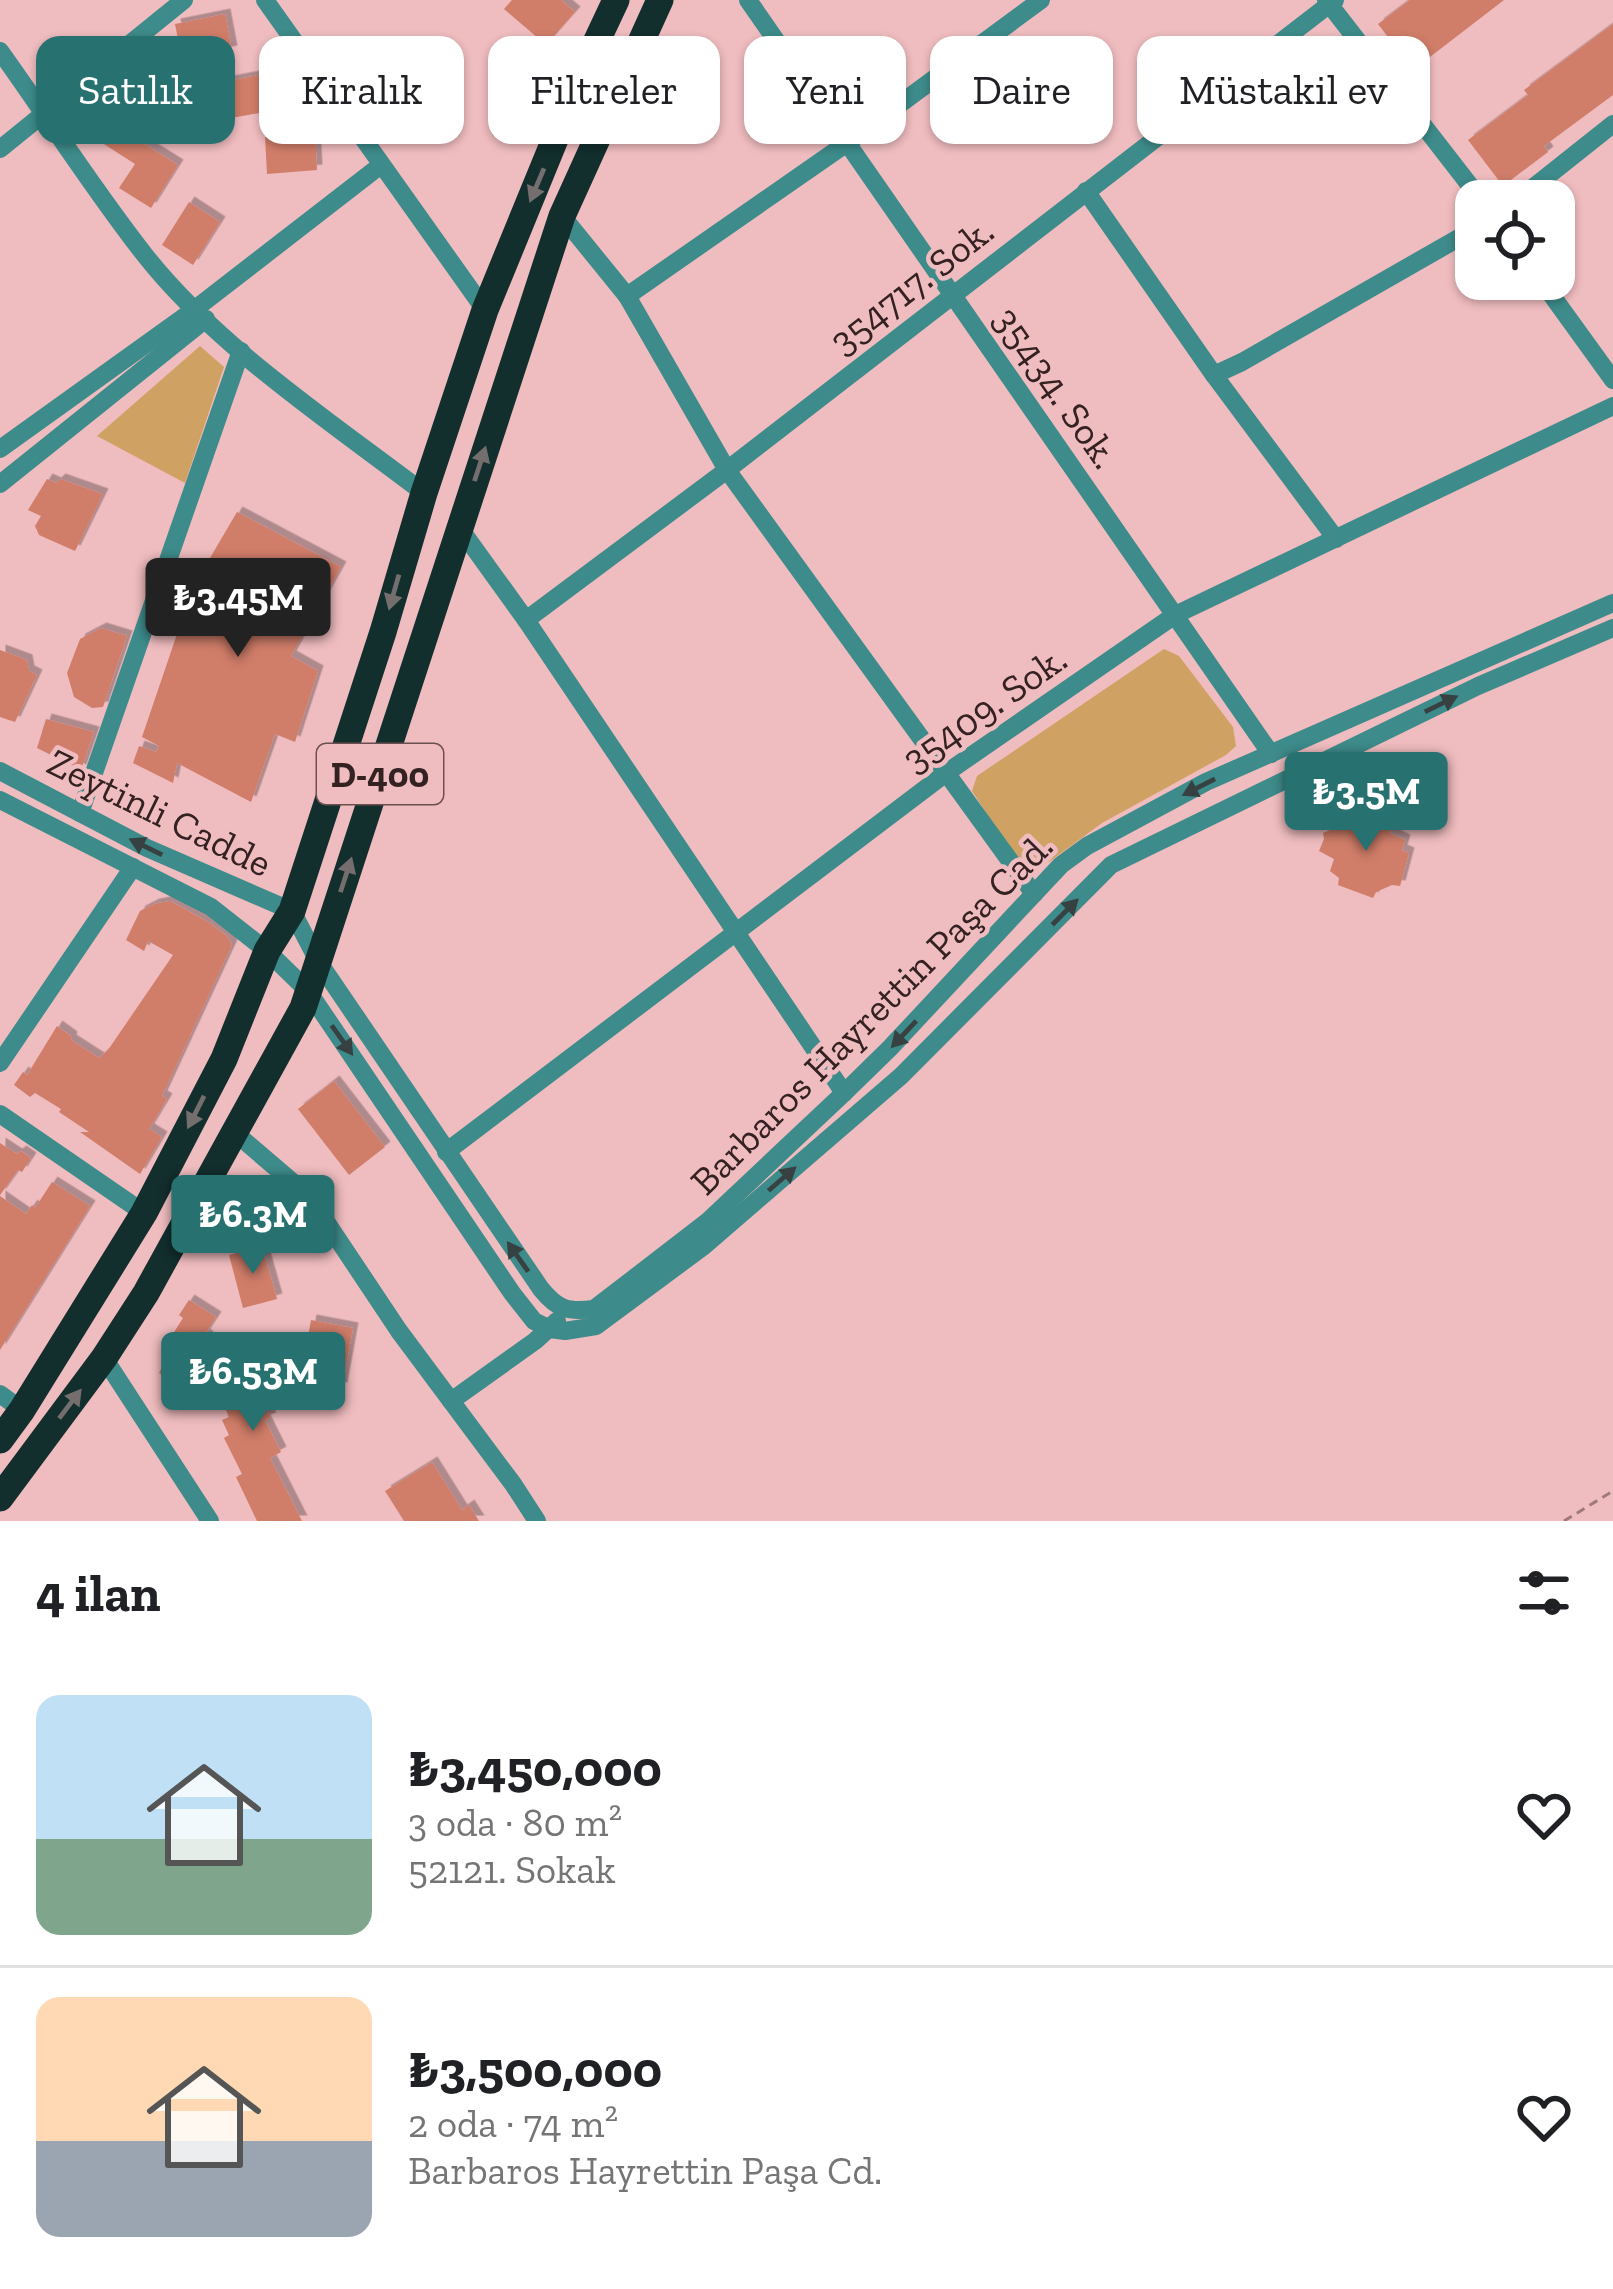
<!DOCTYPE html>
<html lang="tr">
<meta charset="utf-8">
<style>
:root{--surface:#fff;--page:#f6f6f6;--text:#202124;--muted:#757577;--line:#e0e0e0;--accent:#277171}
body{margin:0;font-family:"Zilla Slab",serif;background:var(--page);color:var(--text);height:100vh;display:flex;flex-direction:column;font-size:45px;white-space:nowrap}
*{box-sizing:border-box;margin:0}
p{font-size:39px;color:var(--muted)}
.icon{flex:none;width:66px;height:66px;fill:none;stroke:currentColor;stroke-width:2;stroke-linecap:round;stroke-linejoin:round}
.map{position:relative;height:1521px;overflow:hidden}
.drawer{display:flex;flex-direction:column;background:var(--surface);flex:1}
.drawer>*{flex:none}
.guide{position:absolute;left:36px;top:36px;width:1542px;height:108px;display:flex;gap:24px}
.controls{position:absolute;left:1455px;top:180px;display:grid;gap:24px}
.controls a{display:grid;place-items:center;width:120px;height:120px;border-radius:24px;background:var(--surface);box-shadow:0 3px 9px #0004;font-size:60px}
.price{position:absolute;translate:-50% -102px;padding:0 27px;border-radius:12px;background:var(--accent);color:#fff;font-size:39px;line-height:78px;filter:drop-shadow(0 3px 6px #0008)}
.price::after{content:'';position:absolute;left:50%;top:72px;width:36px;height:27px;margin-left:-18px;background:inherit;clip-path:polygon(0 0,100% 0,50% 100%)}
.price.selected{background:#222;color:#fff}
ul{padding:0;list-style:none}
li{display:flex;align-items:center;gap:36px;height:300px;padding:0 36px}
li+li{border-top:3px solid var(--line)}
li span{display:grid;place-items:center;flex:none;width:336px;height:240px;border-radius:24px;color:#555}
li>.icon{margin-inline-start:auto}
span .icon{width:144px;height:144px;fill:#fffc;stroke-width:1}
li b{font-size:51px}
h2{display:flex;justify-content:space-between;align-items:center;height:144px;padding:0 36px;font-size:51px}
.pill{padding:0 42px;border-radius:24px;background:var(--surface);box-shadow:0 3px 9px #0004;font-size:42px;line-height:108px}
.pill.selected{background:var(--accent);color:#fff}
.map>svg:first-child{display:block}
.green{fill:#cfa162}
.building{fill:#d07d69;filter:url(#shadow)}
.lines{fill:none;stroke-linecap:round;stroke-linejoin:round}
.path{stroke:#9f797c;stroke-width:3;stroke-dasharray:9 6;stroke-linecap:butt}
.minor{stroke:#3d8b8a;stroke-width:18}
.highway{stroke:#122e2d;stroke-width:27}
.oneway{fill:#756e6f}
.oneway2{fill:#374141}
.labels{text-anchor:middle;stroke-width:9;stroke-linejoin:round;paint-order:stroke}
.shield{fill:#efbcbf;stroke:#6c5051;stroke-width:3}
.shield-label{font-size:36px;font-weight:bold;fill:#342122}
.street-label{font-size:39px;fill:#342122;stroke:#efbcbf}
</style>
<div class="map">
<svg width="1613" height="1521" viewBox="0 0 1613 1521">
<defs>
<filter id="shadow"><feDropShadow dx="5.5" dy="-5.5" stdDeviation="0" flood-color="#0004"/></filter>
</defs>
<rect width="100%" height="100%" fill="#efbcbf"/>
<g class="green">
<polygon points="200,346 224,367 185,483 97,436"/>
<polygon points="1164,649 1179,656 1233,727 1236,746 1226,755 1102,823 1049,862 1023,869 972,791 977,776"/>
</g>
<g class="building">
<polygon points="512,0 561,0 575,12 546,45 504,9"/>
<polygon points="1410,0 1504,0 1413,70 1378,24"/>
<polygon points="225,14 232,51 182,60 175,24"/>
<polygon points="1613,24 1613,95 1544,146 1548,152 1503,186 1468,140 1528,95 1524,90"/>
<polygon points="269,73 276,110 226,119 219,83"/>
<polygon points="109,88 141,108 125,132 178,165 151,208 119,188 135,164 82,130"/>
<polygon points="315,133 317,170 267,174 265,137"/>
<polygon points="189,202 220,222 193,265 162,245"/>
<polygon points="47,479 56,483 60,479 103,494 75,551 39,535 35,526 41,516 28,510"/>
<polygon points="237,512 341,567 291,656 318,671 295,742 275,734 251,802 177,763 173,783 133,763 139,746 156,752 159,746 142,737 193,587"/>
<polygon points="101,628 127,636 103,707 92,708 74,697 67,673 80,639"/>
<polygon points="0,650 27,660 29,671 37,675 15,722 0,717"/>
<polygon points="46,719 94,732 81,770 37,748"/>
<polygon points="1381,809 1382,815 1395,819 1390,833 1405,840 1402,850 1409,853 1400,886 1392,885 1376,892 1373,898 1338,885 1339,878 1330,871 1334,859 1319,851 1324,839 1323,833"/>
<polygon points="170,901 208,922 227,936 232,945 162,1096 167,1099 149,1129 162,1137 140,1174 80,1132 89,1132 59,1112 61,1109 35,1093 30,1097 14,1085 23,1072 27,1075 57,1026 72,1037 71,1040 99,1058 108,1050 173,955 148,941 144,951 126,940 140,911 154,904"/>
<polygon points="334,1081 385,1147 349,1175 298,1109"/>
<polygon points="0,1143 17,1154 21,1151 31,1158 22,1172 18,1170 0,1195"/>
<polygon points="52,1182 90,1206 0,1350 0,1196 26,1214 32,1205 35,1208"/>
<polygon points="262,1246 277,1299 243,1308 229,1255"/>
<polygon points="189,1300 216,1317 205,1334 209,1338 188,1371 204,1363 186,1390 159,1373 176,1340 171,1337 183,1318 179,1315"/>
<polygon points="311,1320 353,1328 342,1388 300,1381"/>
<polygon points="251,1341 271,1381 263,1385 269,1397 262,1400 271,1418 265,1420 281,1452 270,1458 302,1521 257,1521 236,1477 242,1474 224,1438 229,1435 222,1420 229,1417 222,1401 229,1397 211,1360"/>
<polygon points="432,1462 462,1510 469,1505 479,1521 404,1521 385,1491"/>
</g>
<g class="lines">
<polyline class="path" points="1564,1521 1613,1491"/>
<g class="minor">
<polyline points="265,0 485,310"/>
<polyline points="748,0 1271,754"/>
<polyline points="1326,0 1482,201"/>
<path d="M0,51C48,118 93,189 144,254C216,346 331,422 424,493"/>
<polyline points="0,149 184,0"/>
<polyline points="1086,191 1214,375 1336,539"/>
<polyline points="1516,201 1613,124"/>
<polyline points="562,216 627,296 727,470 1034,894"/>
<polyline points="1540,279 1613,380"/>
<polyline points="627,296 847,143 1041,0"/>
<polyline points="1214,375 1242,362 1476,228"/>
<polyline points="0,449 195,309 381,165"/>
<polyline points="0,484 206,319"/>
<polyline points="459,527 526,620 844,1093"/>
<polyline points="526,620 727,470 1335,0"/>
<path d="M0,771L147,848L292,911L318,961L541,1289C558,1310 568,1312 594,1309L707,1222L844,1093L890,1048L1061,865L1087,846L1206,782L1613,603"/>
<polyline points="0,800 211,907 267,951 308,991 512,1293 534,1321 550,1329 565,1331 596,1326 704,1246 901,1076 1111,865 1478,686 1613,628"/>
<polyline points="80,813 241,351"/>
<polyline points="0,1063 133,867"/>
<polyline points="0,1114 144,1213"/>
<polyline points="234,1132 309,1196 399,1331 513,1484 537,1521"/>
<polyline points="446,1152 946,773 1175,615 1613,406"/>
<polyline points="104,1358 210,1521"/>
<polyline points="0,1394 22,1410"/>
<polyline points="451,1401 535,1341 557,1321"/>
</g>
<g class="highway">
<polyline points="0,1440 22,1410 144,1213 224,1059 267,951 292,911 383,632 424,493 485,310 585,66 616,0"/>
<polyline points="0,1498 104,1358 146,1293 303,1008 562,216 660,0"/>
</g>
</g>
<defs><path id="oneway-solid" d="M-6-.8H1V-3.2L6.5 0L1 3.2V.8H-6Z" transform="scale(3)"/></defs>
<g class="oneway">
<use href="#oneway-solid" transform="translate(537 185) rotate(113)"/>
<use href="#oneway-solid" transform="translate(480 464) rotate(-72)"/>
<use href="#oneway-solid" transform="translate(394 592) rotate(106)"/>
<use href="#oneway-solid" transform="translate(346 875) rotate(-72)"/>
<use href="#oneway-solid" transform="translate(196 1112) rotate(117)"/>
<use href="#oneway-solid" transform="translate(70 1404) rotate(-53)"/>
</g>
<g class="oneway2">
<use href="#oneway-solid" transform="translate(1441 704) rotate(-26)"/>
<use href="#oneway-solid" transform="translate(1199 787) rotate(153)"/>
<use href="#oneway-solid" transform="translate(146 847) rotate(-154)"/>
<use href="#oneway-solid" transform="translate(1065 912) rotate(-45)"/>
<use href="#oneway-solid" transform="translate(904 1034) rotate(133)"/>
<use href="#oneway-solid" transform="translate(342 1040) rotate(55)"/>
<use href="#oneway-solid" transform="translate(782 1179) rotate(-41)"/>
<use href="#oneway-solid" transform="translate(518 1257) rotate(-125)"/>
</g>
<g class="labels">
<rect class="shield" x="317" y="744" width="126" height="60" rx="9"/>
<g class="shield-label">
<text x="380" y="787">D-400</text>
</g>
<g class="street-label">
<text transform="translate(911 285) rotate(-38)" y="14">354717. Sok.</text>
<text transform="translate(1057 387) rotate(55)" y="14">35434. Sok.</text>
<text transform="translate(984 708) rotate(-35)" y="14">35409. Sok.</text>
<text transform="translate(160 812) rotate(26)" y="14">Zeytinli Cadde</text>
<text transform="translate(871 1013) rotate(-45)" y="14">Barbaros Hayrettin Paşa Cad.</text>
</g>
</g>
</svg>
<div class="controls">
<a><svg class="icon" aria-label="locate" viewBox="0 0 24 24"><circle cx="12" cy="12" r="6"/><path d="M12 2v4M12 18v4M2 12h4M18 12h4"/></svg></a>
</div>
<b class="price selected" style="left:238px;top:660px">₺3.45M</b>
<b class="price" style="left:1366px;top:854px">₺3.5M</b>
<b class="price" style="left:253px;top:1277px">₺6.3M</b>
<b class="price" style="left:253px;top:1434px">₺6.53M</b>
<div class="guide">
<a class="pill selected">Satılık</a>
<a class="pill">Kiralık</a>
<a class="pill">Filtreler</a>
<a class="pill">Yeni</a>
<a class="pill">Daire</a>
<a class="pill">Müstakil ev</a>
</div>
</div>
<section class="drawer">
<h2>4 ilan<svg class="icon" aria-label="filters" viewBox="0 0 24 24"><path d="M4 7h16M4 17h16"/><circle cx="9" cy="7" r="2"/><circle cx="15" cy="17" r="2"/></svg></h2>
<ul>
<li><span style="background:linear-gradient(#bfe0f5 60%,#7fa58c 0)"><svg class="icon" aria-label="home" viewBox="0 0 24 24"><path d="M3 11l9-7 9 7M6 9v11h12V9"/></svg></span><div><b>₺3,450,000</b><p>3 oda · 80 m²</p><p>52121. Sokak</p></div><svg class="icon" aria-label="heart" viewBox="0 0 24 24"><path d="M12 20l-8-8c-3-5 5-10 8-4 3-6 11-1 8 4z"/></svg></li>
<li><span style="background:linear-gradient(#ffd9b3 60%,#9aa5b1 0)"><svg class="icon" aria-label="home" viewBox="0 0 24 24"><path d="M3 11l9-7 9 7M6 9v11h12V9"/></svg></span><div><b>₺3,500,000</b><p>2 oda · 74 m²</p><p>Barbaros Hayrettin Paşa Cd.</p></div><svg class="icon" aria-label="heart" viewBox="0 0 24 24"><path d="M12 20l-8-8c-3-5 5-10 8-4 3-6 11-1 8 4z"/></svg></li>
</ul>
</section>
